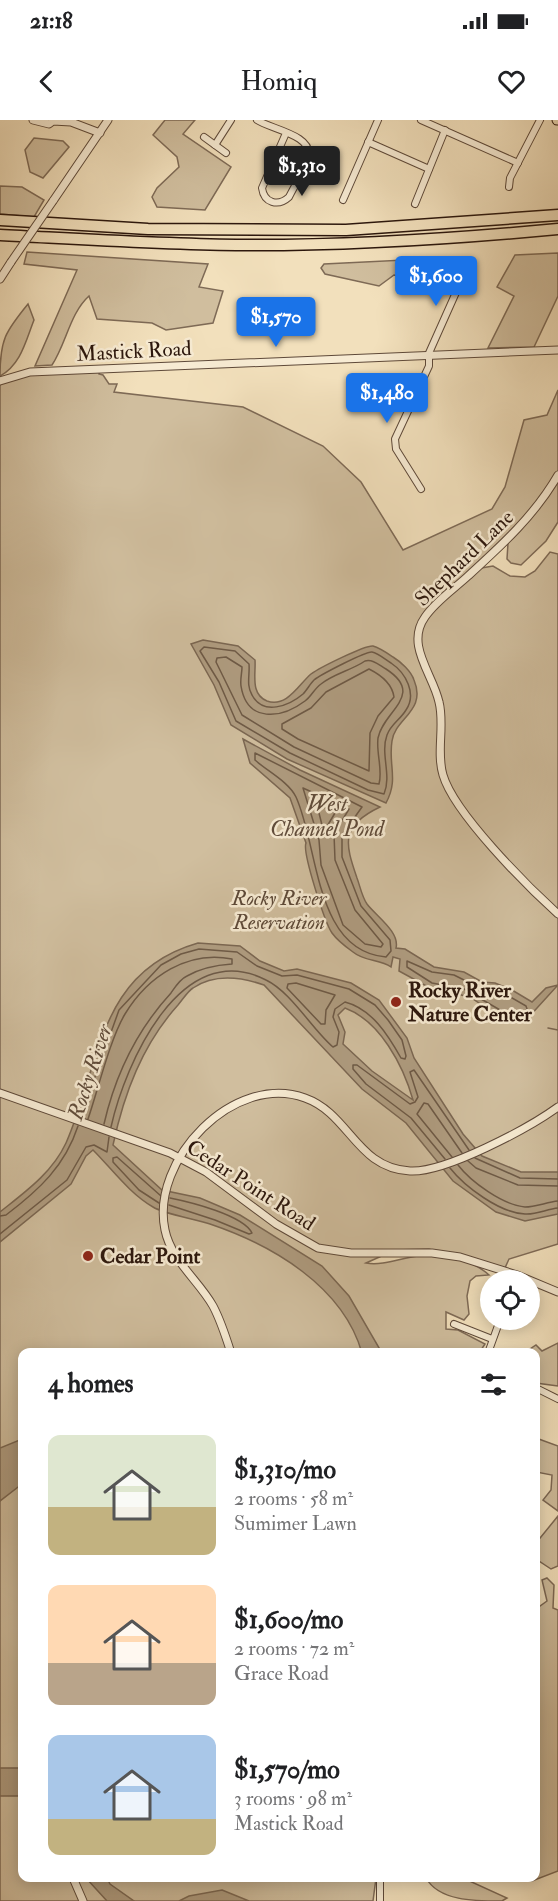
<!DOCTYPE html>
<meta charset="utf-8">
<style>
:root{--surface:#fff;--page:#f6f6f6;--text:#202124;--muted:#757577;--accent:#1a73e8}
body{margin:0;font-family:"IM FELL Double Pica",serif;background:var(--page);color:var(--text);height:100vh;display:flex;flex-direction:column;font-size:22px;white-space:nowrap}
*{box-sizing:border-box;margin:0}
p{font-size:20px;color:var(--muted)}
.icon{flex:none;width:33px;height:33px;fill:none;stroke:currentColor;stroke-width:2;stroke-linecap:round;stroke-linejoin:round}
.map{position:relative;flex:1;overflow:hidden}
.panel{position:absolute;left:18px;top:1228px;width:522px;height:534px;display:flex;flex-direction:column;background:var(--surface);border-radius:12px;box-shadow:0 3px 15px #0003}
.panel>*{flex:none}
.tools{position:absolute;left:480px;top:1150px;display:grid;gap:12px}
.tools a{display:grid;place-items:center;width:60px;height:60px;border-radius:50%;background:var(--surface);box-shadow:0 3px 15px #0003;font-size:30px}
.price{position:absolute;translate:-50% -51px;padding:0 14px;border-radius:6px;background:var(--accent);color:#fff;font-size:20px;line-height:39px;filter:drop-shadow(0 2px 3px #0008)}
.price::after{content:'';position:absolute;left:50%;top:36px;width:18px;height:14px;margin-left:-9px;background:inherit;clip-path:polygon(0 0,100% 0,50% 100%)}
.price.on{background:#222;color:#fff}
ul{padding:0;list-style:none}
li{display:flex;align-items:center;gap:18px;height:150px;padding:0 30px}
li span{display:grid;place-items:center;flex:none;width:168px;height:120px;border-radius:12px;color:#555}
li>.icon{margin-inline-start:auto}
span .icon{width:72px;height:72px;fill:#fffc;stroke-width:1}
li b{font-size:26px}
h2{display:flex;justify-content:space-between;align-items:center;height:72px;padding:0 30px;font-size:26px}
.status{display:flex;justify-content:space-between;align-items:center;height:42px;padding:0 30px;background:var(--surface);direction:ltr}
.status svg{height:16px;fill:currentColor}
header{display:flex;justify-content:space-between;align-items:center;height:78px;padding:0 30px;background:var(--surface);font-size:27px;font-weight:600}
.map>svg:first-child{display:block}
.green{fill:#d0be9e;stroke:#7e6a56;stroke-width:1.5}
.water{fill:#af9c80;stroke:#7b6752;stroke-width:1.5;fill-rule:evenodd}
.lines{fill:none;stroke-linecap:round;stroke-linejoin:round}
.shore{stroke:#6e5a46;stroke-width:1.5}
.stream{stroke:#7b6752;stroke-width:1.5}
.minor-casing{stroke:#5e4939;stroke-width:8}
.tertiary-casing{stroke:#5e4939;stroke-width:9}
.primary-casing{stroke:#2c170d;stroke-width:11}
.motorway-casing{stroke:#2c170d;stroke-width:13}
.minor{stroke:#f7ebd3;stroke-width:6}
.tertiary{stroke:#f7ebd3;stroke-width:7}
.primary{stroke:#f2e0bc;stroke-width:9}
.motorway{stroke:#f2e0bc;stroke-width:10}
.tertiary-bridge-casing{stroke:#5e4939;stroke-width:9;stroke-linecap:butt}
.tertiary-bridge{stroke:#f7ebd3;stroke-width:7}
.poi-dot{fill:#8f2418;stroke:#f7ebd3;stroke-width:2}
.labels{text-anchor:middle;stroke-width:5;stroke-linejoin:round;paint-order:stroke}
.street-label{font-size:21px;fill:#2c170d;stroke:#f7ebd3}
.park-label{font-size:21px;font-style:italic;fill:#5d4938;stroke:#f7ebd3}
.poi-label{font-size:21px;font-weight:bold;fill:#2c170d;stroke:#f7ebd3;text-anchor:start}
.water-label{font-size:22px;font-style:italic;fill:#604c3b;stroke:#f7ebd3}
</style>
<div class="status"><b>21:18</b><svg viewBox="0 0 49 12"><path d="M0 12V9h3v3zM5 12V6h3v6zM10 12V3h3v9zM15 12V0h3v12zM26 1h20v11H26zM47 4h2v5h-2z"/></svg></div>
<header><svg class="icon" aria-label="back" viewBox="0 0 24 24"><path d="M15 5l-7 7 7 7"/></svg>Homiq<svg class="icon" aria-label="heart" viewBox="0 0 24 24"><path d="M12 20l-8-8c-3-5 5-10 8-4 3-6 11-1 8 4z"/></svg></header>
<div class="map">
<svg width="558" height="1781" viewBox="0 0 558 1781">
<rect width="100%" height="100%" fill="#f2e0bc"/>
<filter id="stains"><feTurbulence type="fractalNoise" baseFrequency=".00333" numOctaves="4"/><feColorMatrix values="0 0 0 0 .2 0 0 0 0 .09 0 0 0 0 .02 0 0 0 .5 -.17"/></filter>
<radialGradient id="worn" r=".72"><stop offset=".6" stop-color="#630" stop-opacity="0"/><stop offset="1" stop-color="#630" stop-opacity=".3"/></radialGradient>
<g class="green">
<polygon points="165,0 195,0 183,14 231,47 205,90 157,87 152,77 157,68 179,47 177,37 153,15"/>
<polygon points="34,18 63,21 69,27 43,58 30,52 25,30"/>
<polygon points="0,66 22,67 44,80 34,97 0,94"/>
<path d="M27,132L208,144L199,167L223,171L213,203L166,210L152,203L97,199L89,176C70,193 66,224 52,245L35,246L77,150L24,144Z"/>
<polygon points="558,133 558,176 534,227 488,228 514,176 497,167 515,135"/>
<polygon points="465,137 459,143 441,148 428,161 394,155 379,166 325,154 321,148 324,144"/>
<path d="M28,184L34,200C26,220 21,245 0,256C0,220 5,212 28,184Z"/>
<path d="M100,250L99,254L103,255L109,264H117L114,272L243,287L323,326L361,362L403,430L492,389L505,367L524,300L547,295L558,270V402L546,421L521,445L511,443L507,439L508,423L481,448L493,446L510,456L525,457L535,451L550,432L558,434V1124L509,1139L504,1150L429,1129L395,1130L366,1143C383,1146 401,1138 418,1136C441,1134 472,1139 489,1155L476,1156L470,1161L467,1176L469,1194L464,1200L446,1192V1209L458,1210L485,1224L479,1233H22V1758H376L373,1781H0V263L30,253Z"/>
<polygon points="558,1223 558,1266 536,1263 536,1233 524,1233 536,1225 542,1231"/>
<polygon points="536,1318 558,1326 558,1391 543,1380 551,1370 552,1355 536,1352"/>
<polygon points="558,1396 558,1446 551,1449 536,1439 536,1423"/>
<polygon points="547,1458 554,1465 553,1488 558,1490 558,1751 532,1761 519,1758 536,1758 536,1489 547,1481 542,1460"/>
<path d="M426,1758H463L507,1778L502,1781C474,1781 439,1781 426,1758Z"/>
</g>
<g class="water">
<path d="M203,520L238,526L255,540C256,554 250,574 267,581C287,588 299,564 311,554C319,548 365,525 373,526C380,528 387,533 393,537C401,542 411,551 414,560C427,591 395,598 392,621C388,645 399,659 386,683L287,639L231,605L214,565L191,524Z"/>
<path d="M243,619L300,650L380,687C340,706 345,723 357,758C360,766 362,777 367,784C376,796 400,812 396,828L405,829L434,847L464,852L482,862L495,863L512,870L532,882L546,868L558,865L527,899L521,901L498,896L470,877L430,868L399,851L400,839L393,837L391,847C380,839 365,842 353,832C346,827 337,820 332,813C325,803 302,732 306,723L290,678L250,643Z"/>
<path d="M198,823L240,826L260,841L284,851L297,849L351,863L379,880L407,918L414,938L463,1014L482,1036L521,1052H558V1094L525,1101L496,1092L453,1061L406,1003L362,969L264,865C241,857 215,853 193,868C188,871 183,879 178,885C142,925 124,974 113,1025L162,1070L200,1078L240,1095L322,1146L349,1176L382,1233H362C343,1166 272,1125 210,1104C195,1099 164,1094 153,1087C129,1073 112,1049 93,1030L86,1036L71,1064L0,1122V1092C25,1072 52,1053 66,1023C101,944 97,852 198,823ZM345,888C380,901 403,945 413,980L372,951L343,924L345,912L338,895Z"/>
<polygon points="22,1319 22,1364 0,1381 0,1328"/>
<rect x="0" y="1648" width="22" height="28"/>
<polygon points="86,1758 107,1758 110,1764 134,1781 107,1781"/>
<polygon points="222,1770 249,1781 179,1781 189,1776"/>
</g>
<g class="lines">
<g class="shore">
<path d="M204,527L235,531L249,544C250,555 246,565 252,575C263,596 289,586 303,574C307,570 310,564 314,560C320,555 366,531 372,532C378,533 386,540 391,543C406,553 417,574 406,590C400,600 391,604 387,615C380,634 392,655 384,674L368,670L290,633L236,601L219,562L200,531Z"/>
<path d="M226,537L242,547C242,553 240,559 241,566C247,603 281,599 305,581C311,577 314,569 321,564C333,554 352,550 365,541C373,539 379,545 386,549C426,575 383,591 378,618C376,633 383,650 379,664L371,663L294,627L242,595L216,542L217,538Z"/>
<path d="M369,549C381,555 392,563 394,577L378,596L370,613L369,651L298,619L282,609V604L311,588L326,572Z"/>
<path d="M255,633L362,687L342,715V737L361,786L390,820L391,831L386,837C314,831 319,727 296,677C289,662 267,651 255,640Z"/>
<polygon points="303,668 349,689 334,714 335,740 355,790 383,824 381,827 365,824 343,805 321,745 319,720"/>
<polygon points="320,685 335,693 326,708 322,705 318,689"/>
<polygon points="407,841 432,852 454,855 480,868 500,871 526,886 527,889 520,895 500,890 464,869 432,863 407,847"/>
<polygon points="296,863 335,875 326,890 325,904 321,904 287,868 288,864"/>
<path d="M81,996L119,890L161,845L181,834L199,829L237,832L257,846L282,856L297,855L349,869L375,885L388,900L402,920L406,936L405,939L401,938C388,915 372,889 345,882L335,889L333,897L339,912L337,925L333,927C312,909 291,872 266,860C181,816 125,944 111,1007"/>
<path d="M88,999C98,970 110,919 125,894C148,856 188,830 232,839V844C216,845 201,848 187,856C180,859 175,867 171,873C137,910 115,956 104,1004"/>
<polyline points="452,1037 417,994 424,983 428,984 462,1033"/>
<polyline points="475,1038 520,1058 558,1059"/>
<polyline points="445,1039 411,998 366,964 353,949 353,945 357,945 410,984 415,982 418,977 410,952 414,950 469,1030"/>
<polyline points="468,1041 476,1048 518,1065 558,1066"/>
<path d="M458,1045C471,1062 503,1085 525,1087C536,1087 547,1082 558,1081"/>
<path d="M450,1048C465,1067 500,1093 525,1094C536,1095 547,1089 558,1088"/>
<polyline points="159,1083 139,1070 113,1042 113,1038 117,1037 161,1076"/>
<path d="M169,1085L215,1100L249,1114L252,1113C243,1095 190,1082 170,1078"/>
<path d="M0,1096L6,1095C39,1070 65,1046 78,1006"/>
<polyline points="0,1114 67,1060 86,1027 94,1025 107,1032 109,1017"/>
</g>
<polyline class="stream" points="548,908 558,910"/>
<defs>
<g id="minor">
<path d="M257,0C270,9 314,15 308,37C304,51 295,65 289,77C278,87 264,83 262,68L286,13"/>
<polyline points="421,0 518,43"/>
<polyline points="204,17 226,33"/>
<polyline points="368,22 429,49"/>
<polyline points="215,25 231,0"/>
<polyline points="509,67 510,58 540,0"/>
<polyline points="343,80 378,0"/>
<polyline points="415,84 445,10"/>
<polyline points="421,369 396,329 395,319 429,246 429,233 462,159 463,146"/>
<polyline points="454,1204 492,1219"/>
<polyline points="488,1233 500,1200"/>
<polyline points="536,1268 558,1279"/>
<polyline points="380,1781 380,1758"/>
</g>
<g id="tertiary">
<polyline points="33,0 49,4 53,1 71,2 100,13"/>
<polyline points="53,81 108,0"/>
<polyline points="0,159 11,142"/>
<polyline points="0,261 30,252 558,230"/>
<path d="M558,355C535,395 502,425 468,456C454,469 436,481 425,497C405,525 433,554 439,582C445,605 436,632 443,655C454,693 527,766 558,794"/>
<polyline points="0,973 170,1033 206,1052 276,1104 318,1128 351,1133 432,1133 460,1137 517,1155 558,1172"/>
<path d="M231,1233C226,1217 221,1201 213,1186C199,1161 171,1140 165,1110C150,1040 234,952 305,978C350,994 356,1048 410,1051C445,1053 529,1008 558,987"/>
<polyline points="73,1758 83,1781"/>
</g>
<polyline id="primary" points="557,0 558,0"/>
<g id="motorway">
<polyline points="0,100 148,109 346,110 558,95"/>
<path d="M0,115C79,119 157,124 236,125C344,126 451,119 558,109"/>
</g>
</defs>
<use href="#minor" class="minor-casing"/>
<use href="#tertiary" class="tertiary-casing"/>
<use href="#primary" class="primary-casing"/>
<use href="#motorway" class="motorway-casing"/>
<use href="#minor" class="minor"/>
<use href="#tertiary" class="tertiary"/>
<use href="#primary" class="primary"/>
<use href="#motorway" class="motorway"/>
<defs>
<polyline id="tertiary-bridge" points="11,142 53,81"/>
</defs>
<use href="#tertiary-bridge" class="tertiary-bridge-casing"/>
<use href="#tertiary-bridge" class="tertiary-bridge"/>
</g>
<g class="poi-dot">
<circle cx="396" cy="882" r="6"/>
<circle cx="88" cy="1136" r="6"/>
</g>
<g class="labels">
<g class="street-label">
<text transform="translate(134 231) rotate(-3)" y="7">Mastick Road</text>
<text transform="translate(464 438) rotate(-44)" y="7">Shephard Lane</text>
<text transform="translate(251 1065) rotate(33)" y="7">Cedar Point Road</text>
</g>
<g class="park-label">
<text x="279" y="785">Rocky River<tspan x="279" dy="24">Reservation</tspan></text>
</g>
<g class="poi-label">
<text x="408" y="877">Rocky River<tspan x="408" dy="24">Nature Center</tspan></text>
<text x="100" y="1143">Cedar Point</text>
</g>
<g class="water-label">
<text x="327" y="691">West<tspan x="327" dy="25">Channel Pond</tspan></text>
<text transform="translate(89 952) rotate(-72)" y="8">Rocky River</text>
</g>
</g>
<rect width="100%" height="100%" filter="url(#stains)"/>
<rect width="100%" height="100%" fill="url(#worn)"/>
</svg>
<div class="tools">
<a><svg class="icon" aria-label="locate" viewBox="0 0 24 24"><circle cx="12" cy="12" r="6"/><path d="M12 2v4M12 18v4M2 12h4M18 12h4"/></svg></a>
</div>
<b class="price on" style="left:302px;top:77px">$1,310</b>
<b class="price" style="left:436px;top:187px">$1,600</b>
<b class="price" style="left:276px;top:228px">$1,570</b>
<b class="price" style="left:387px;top:304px">$1,480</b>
<section class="panel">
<h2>4 homes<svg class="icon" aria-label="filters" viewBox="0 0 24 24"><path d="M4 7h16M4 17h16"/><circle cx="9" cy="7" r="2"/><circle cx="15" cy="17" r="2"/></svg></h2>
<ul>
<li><span style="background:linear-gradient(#dfe7d0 60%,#c2b280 0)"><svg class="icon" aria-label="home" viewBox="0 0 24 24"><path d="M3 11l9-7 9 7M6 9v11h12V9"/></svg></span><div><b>$1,310/mo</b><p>2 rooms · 58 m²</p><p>Sumimer Lawn</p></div></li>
<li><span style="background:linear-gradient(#ffd9b3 65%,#b9a48a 0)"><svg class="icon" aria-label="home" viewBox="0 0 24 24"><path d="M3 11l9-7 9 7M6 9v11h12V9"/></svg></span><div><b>$1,600/mo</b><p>2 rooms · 72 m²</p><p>Grace Road</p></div></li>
<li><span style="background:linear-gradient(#a9c7e8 70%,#c2b280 0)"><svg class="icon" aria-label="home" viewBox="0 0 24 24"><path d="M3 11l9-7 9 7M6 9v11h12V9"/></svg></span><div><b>$1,570/mo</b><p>3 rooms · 98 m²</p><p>Mastick Road</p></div></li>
</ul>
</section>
</div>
